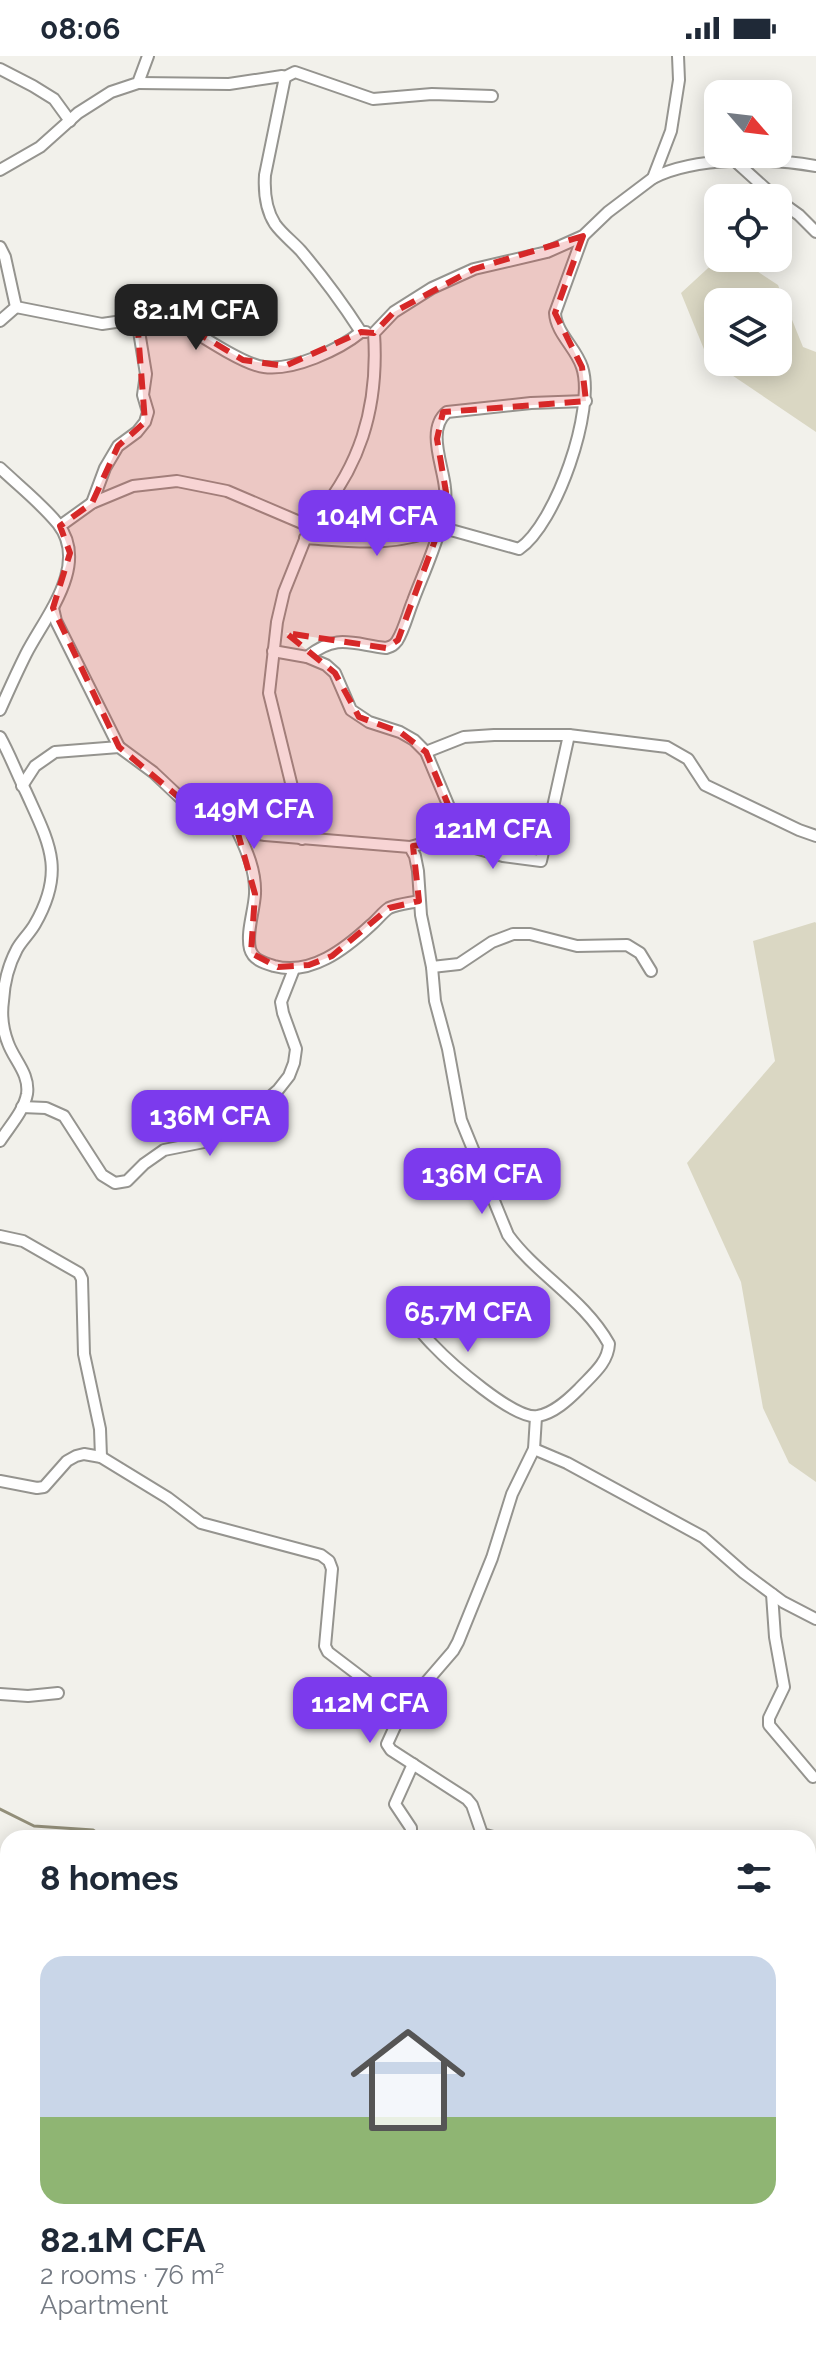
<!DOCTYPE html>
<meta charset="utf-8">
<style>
:root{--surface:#fff;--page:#f2f2f3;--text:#1f2937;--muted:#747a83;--accent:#7c3aed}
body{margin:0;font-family:Raleway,sans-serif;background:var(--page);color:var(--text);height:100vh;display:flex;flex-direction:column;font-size:30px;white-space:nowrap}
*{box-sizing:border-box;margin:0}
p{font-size:26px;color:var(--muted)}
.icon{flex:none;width:44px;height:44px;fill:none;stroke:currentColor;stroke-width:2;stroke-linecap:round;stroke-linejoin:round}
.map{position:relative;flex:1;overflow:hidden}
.sheet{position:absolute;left:0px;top:1774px;width:816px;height:536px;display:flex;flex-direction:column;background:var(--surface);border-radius:24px 24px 0 0;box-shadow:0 4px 20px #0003}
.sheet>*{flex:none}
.needle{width:52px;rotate:118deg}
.controls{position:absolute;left:704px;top:24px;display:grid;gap:16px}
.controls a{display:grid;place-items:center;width:88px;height:88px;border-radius:16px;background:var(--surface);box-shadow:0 4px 20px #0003;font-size:40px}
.price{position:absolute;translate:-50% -68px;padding:0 18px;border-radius:16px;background:var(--accent);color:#fff;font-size:26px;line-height:52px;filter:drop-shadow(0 2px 4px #0008)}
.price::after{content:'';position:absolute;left:50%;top:48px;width:24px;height:18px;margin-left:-12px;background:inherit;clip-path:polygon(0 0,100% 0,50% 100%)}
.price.current{background:#222;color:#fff}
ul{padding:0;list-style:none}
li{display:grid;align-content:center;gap:16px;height:424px;padding:0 40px}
li span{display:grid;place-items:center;height:248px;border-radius:24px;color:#555}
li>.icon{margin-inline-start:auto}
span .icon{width:144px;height:144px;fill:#fffc;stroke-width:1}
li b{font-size:34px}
h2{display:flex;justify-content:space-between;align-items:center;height:96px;padding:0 40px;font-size:34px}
.status{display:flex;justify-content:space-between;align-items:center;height:56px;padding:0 40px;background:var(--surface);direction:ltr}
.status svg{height:22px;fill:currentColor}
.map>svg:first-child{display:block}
.green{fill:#dad7c3;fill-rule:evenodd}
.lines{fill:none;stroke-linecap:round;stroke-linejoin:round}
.stream{stroke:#938f7a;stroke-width:3}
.minor-casing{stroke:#95948f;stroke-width:14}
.tertiary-casing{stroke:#95948f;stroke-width:16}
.minor{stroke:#fff;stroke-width:10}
.tertiary{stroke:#fff;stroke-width:12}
.marked{fill:#d62828;fill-opacity:0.2;stroke:#d62828;stroke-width:6;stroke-dasharray:16 10;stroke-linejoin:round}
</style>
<div class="status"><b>08:06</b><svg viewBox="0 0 49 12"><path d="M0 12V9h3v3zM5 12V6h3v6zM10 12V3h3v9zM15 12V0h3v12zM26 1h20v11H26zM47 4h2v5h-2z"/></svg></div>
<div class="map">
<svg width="816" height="2310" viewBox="0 0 816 2310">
<rect width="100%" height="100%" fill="#f2f1eb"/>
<g class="green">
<path d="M719,202H737L778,229L803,291L816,296V376L708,303L681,237ZM718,246H778V306H718Z"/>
<polygon points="815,866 816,867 816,1426 789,1407 763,1352 741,1226 687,1107 775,1005 753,885"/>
</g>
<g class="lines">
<g class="stream">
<polyline points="0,1753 34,1770 93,1774 104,1782"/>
<polyline points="808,2014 816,2009"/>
</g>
<defs>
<g id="minor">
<polyline points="0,13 33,30 54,43 70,65"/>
<polyline points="285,21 295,16 373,43 432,38 492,40"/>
<path d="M138,27L229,28L282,20L285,21L265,119C264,135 266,154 275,168C282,178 293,186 301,195C323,221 343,248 361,276"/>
<polyline points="734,104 776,142"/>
<polyline points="0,114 40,91 78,57 111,36 138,27 148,0"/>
<path d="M653,122C696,100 769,102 816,110"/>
<polyline points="778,144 799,159 816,176"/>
<polyline points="0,191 5,201 16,251 0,265"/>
<path d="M16,251L102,268L163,259L171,261C192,274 243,309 264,311C293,315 339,294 361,276H366"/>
<path d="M0,412C19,430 42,448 58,468C90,509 45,561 26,598C17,616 8,636 0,654"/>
<polyline points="92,447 105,412 118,390 137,376 145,366 148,356 143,339 146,318 137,263"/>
<path d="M60,470L92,447L133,430L177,425L227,435L309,470C360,414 379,352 374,277L394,256L432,232L474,213L547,196L583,180L608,156L653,122L671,75L679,24L678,0"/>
<path d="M305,482C350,485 398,492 440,471L512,491L519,493C556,468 596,353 582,311C576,292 556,277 555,257L583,180"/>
<polyline points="53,552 56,565 119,691"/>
<polyline points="273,595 307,601 326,609 335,617 351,654 369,666 400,676 414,684 426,696 452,758 451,785"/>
<path d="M307,601C337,577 352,588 386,592C392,590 393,590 397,585C404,574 408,557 413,545C424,515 449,464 445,432C443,409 426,373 447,356L531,347L586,345"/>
<path d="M0,681C10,699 17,718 26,736C49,787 66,814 35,868C30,877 22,884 17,893C9,908 4,927 3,945C1,959 3,974 8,987C14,1004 30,1018 27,1038C24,1055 9,1071 0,1085"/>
<polyline points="426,696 464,681 494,679 569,679 667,691 688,703 705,729 799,774 816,780"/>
<path d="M22,730L35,710L55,696L119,691L153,716L188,749L237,774L265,779L410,791L415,800L418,815L421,859L432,911L435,945L448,993L461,1064L508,1179C537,1219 584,1243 609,1288C608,1307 592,1319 579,1333C568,1344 554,1357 538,1360C515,1365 449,1306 432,1288C419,1275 408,1259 397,1245"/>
<path d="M237,774C247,795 256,815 255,838C254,856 246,876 250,893C253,904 264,907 274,910C311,920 345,893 371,869C377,864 383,856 389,852C398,848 410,847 419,845"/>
<polyline points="302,783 296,747 269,637 277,566 284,536 308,476"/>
<polyline points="410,791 432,785 451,785 503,800 541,805 569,679"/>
<polyline points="432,911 459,908 492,886 513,878 530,878 577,890 627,889 640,897 651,915"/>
<polyline points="22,1051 46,1052 64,1060 102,1119 115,1127 127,1125 144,1108 164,1094 204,1086 261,1049 278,1034 289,1020 294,1007 296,993 283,957 281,946 294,913"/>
<polyline points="0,1180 23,1185 79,1217 82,1223 84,1298 100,1373 101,1401"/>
<polyline points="534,1393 567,1407 703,1481 744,1517 783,1546 816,1563"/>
<polyline points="0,1425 37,1432 44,1431 67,1405 76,1400 84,1398 101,1401 168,1442 201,1467 321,1499 329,1505 332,1513 325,1590 328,1596 403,1653"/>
<polyline points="772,1538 775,1581 784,1631 769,1662 769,1669 813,1721"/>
<polyline points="0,1638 28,1640 58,1637"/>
<polyline points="411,1782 411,1772 395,1748 413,1708"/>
<polyline points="497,1782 482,1778 472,1749 467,1743 391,1694 387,1688 403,1653 453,1595 458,1586 492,1502 512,1438 534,1393 536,1361"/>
<polyline points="0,1905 8,1901"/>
<polyline points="808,2276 816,2271"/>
<polyline points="157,2302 157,2310"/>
<polyline points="506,2310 509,2302"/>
<polyline points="767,2310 776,2302"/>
</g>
<g id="tertiary">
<polyline points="0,1878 8,1894"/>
<polyline points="704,2302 716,2310"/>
</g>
</defs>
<use href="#minor" class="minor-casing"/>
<use href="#tertiary" class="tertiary-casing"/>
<use href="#minor" class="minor"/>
<use href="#tertiary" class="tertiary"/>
</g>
<path class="marked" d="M583,180L555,257L582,311L586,345L443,356L437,383L446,436L440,471L398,584L386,592L286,577L335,617L359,661L400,676L426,696L452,758L451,785L413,790L419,845L389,852L332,900L309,909L278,911L251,897L255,838L237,774L188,749L119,691L53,552L70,497L60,470L92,447L118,390L145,366L137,263L171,261L243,304L285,310L361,276L374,277L394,256L474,213Z"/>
</svg>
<div class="controls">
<a><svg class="needle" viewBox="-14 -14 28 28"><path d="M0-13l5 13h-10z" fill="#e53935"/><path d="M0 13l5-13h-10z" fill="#747a83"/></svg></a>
<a><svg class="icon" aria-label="locate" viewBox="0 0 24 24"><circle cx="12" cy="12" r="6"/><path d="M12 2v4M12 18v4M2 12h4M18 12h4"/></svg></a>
<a><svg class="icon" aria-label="layers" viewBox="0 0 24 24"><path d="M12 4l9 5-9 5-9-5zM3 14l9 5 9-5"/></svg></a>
</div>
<b class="price current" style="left:196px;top:296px">82.1M CFA</b>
<b class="price" style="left:377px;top:502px">104M CFA</b>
<b class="price" style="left:254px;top:795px">149M CFA</b>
<b class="price" style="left:493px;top:815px">121M CFA</b>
<b class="price" style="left:210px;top:1102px">136M CFA</b>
<b class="price" style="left:482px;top:1160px">136M CFA</b>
<b class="price" style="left:468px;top:1298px">65.7M CFA</b>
<b class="price" style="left:370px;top:1689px">112M CFA</b>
<section class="sheet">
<h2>8 homes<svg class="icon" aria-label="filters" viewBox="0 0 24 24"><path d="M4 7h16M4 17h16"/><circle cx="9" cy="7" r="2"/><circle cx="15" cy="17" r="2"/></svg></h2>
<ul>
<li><span style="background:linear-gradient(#c9d6e8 65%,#8fb573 0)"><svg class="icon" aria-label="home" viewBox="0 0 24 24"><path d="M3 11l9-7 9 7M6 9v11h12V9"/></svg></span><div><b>82.1M CFA</b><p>2 rooms · 76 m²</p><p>Apartment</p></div></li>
</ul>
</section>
</div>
